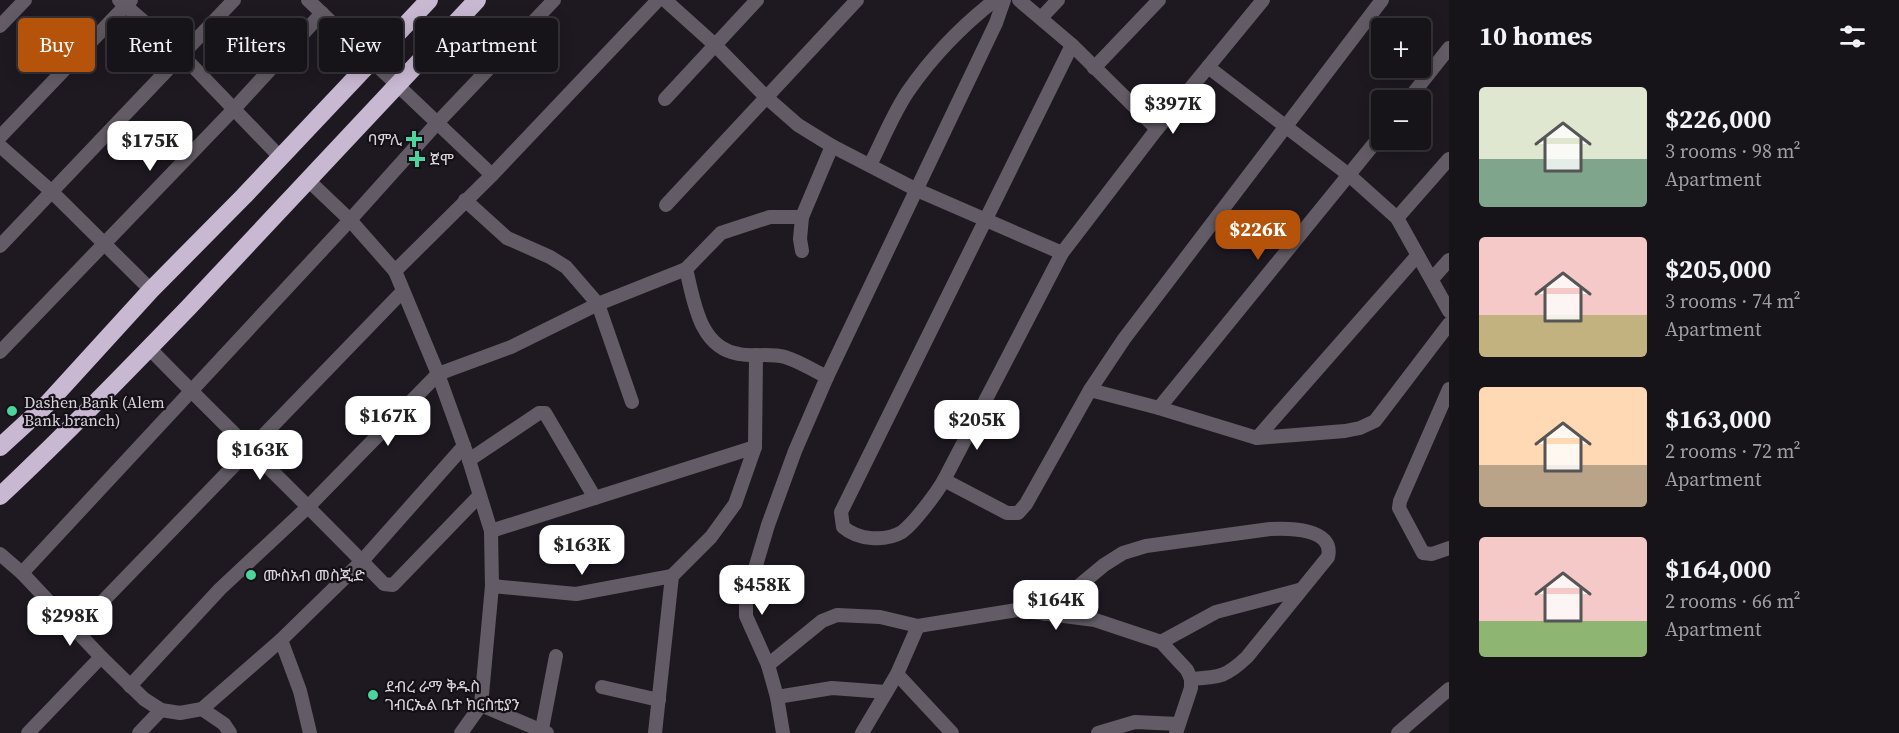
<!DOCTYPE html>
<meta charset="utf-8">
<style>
:root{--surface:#161319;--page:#1f1c22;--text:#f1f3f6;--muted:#9e9ea2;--line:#353238;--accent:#b45309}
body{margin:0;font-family:"Source Serif 4","Noto Sans Ethiopic",serif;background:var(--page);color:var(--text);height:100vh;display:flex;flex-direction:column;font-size:22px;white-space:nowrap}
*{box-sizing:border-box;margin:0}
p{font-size:20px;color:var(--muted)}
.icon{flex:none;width:33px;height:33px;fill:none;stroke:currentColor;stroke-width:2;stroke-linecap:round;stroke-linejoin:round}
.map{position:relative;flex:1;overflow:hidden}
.details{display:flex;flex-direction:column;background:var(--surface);width:450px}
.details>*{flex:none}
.guide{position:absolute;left:18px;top:18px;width:570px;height:54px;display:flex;gap:12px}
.controls{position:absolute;left:1371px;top:18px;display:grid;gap:12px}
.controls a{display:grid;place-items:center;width:60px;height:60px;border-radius:6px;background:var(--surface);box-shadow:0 3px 15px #0003,0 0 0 2px var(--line);font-size:30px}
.price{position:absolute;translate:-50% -51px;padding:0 14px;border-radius:12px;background:#fff;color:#222;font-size:20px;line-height:39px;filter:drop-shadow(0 2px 3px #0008)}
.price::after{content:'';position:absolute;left:50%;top:36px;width:18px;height:14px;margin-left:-9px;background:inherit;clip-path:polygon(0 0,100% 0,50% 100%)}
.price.on{background:var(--accent);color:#fff}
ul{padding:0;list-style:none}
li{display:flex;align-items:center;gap:18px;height:150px;padding:0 30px}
li span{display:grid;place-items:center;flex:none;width:168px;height:120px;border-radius:6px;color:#555}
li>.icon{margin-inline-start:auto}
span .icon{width:72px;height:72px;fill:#fffc;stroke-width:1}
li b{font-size:26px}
h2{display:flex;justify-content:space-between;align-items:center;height:72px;padding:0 30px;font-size:26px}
.chip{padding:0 21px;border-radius:6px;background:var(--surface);box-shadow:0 3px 15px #0003,0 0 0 2px var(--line);font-size:21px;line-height:54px}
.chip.on{background:var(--accent);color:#fff}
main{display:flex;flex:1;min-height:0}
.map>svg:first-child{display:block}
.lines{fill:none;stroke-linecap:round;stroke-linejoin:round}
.minor{stroke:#635c66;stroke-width:14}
.highway{stroke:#c9b8d2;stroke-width:18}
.poi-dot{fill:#4bd49b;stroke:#151018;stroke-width:2}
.labels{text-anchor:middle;stroke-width:4.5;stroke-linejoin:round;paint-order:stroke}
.poi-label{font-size:16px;fill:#d8d4da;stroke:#151018;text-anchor:start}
</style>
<main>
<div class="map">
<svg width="1449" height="733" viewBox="0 0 1449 733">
<rect width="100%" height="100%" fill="#1e1921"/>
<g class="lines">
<g class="minor">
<polyline points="119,0 181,54 280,157"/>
<polyline points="308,0 492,175"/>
<polyline points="665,0 715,45 766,97 798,125 832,146 917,190 1062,253"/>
<polyline points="1019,0 1072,45 1157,129"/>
<polyline points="1041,18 1058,0"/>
<polyline points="0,26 25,0"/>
<path d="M1072,45L841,512L843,527C858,540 885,542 902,532C914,523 936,494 944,480L1062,253L1157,129L1263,0"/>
<polyline points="1208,67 1349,175 1397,218 1449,311"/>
<polyline points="1094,68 1159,0"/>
<polyline points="665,99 757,0"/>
<polyline points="1408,100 1449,48"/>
<polyline points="0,137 131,0"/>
<polyline points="0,146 51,191 151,290"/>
<path d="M870,165C883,140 893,113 909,90C932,57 963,25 995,0"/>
<polyline points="309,181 350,220 395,271 438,374 469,460 491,531 492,586 481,705 461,733"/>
<polyline points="465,200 507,238 550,257 566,267 598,304 632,402"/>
<polyline points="666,205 857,0"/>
<polyline points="1397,218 1449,159"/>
<polyline points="0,246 234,0"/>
<polyline points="802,251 800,239 802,217"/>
<path d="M686,269C694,301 699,348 739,354C754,357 770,353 785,357C799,361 814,371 827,377"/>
<polyline points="395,271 492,175 658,0"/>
<polyline points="1432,279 1449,260"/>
<path d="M149,348C227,428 307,504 384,584L393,585L479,496"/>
<polyline points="0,352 233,110 322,13"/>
<polyline points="1449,389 1400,501 1399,508 1423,553 1432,554 1449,548"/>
<polyline points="1090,390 1159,408 1257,438 1345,431 1360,428 1375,421 1449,324"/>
<polyline points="1159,408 1382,134"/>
<polyline points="1257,438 1417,256"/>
<polyline points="469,460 539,413 545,413 595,498"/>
<polyline points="944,480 1007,513 1018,513 1026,504 1090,390 1124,339 1382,0"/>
<polyline points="491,531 755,447"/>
<polyline points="0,554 22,573 101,657 144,699 161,710 180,713 202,709 281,640 362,561 464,446"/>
<polyline points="22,573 350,220 438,122 554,0"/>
<polyline points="492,586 576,594 672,576"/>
<path d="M1045,614L1104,565L1123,553L1146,546L1270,529C1288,528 1335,528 1328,557L1247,657C1226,677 1220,677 1191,679"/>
<polyline points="76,629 402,292"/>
<polyline points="281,640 300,691 310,733"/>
<polyline points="1161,642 1216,612 1299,590"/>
<polyline points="768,665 746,616 746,599 768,525 795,451 827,377 996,23 1004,0"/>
<polyline points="897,674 952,733"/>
<polyline points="130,686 220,589 309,506 438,374 511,347 598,304 686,269 721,233 770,217 802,217 832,146"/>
<polyline points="602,687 659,700"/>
<polyline points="777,697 832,688 886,692"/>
<polyline points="481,705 547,733"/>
<polyline points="202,709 224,724 230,733"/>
<polyline points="542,729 556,656"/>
<polyline points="28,733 101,657"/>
<polyline points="139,733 161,710"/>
<polyline points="655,733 672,576 711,537 735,504 755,447 756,355"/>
<polyline points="783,733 777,697 768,665 822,621 837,615 880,617 918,626 1017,610 1095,620 1161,642 1187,670 1191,679 1191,688 1176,733"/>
<polyline points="862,733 897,674 918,626"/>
<polyline points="1098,733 1135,722 1178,724"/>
<polyline points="1398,733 1449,689"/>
</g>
<g class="highway">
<polyline points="0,447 47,404 151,290 244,196 429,0"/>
<path d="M0,496C65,435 127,371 189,307C285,205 381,103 477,0"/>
</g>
</g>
<g class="poi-dot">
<path d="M411 130h6v6h6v6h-6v6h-6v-6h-6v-6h6z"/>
<path d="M414 150h6v6h6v6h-6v6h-6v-6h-6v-6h6z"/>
<circle cx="12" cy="411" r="6"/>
<circle cx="251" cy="575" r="6"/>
<circle cx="373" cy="695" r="6"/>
</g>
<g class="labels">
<g class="poi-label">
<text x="402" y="145" text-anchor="end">ባምሊ</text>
<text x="430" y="165">ጀሞ</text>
<text x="24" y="408">Dashen Bank (Alem<tspan x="24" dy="18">Bank branch)</tspan></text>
<text x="263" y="581">ሙስአብ መስጂድ</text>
<text x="385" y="692">ደብረ ራማ ቅዱስ<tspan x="385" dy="18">ገብርኤል ቤተ ክርስቲያን</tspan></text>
</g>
</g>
</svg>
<div class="controls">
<a>+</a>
<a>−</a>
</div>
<b class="price" style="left:1173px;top:135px">$397K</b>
<b class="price" style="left:150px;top:172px">$175K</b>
<b class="price on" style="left:1258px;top:261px">$226K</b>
<b class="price" style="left:388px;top:447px">$167K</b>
<b class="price" style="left:977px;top:451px">$205K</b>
<b class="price" style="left:260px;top:481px">$163K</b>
<b class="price" style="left:582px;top:576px">$163K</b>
<b class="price" style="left:762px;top:616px">$458K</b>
<b class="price" style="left:1056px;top:631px">$164K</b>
<b class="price" style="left:70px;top:647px">$298K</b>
<div class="guide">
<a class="chip on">Buy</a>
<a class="chip">Rent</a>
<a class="chip">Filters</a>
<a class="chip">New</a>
<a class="chip">Apartment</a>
</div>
</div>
<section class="details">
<h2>10 homes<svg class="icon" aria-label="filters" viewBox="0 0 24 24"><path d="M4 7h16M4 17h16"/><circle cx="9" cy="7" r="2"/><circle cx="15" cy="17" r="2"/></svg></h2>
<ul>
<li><span style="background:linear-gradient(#dfe7d0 60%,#7fa58c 0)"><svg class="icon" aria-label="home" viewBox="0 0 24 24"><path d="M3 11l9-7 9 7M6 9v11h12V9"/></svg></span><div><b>$226,000</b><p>3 rooms · 98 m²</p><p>Apartment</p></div></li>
<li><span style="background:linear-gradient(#f6c9c9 65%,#c2b280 0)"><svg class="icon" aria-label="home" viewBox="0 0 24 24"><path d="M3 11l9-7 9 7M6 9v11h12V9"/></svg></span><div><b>$205,000</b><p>3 rooms · 74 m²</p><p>Apartment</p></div></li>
<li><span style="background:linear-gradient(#ffd9b3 65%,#b9a48a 0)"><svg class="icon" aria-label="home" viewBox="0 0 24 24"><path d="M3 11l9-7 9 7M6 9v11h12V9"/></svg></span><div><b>$163,000</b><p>2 rooms · 72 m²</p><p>Apartment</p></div></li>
<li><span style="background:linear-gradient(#f6c9c9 70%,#8fb573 0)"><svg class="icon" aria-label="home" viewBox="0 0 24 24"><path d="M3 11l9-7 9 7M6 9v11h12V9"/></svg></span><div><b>$164,000</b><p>2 rooms · 66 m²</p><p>Apartment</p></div></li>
</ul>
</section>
</main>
